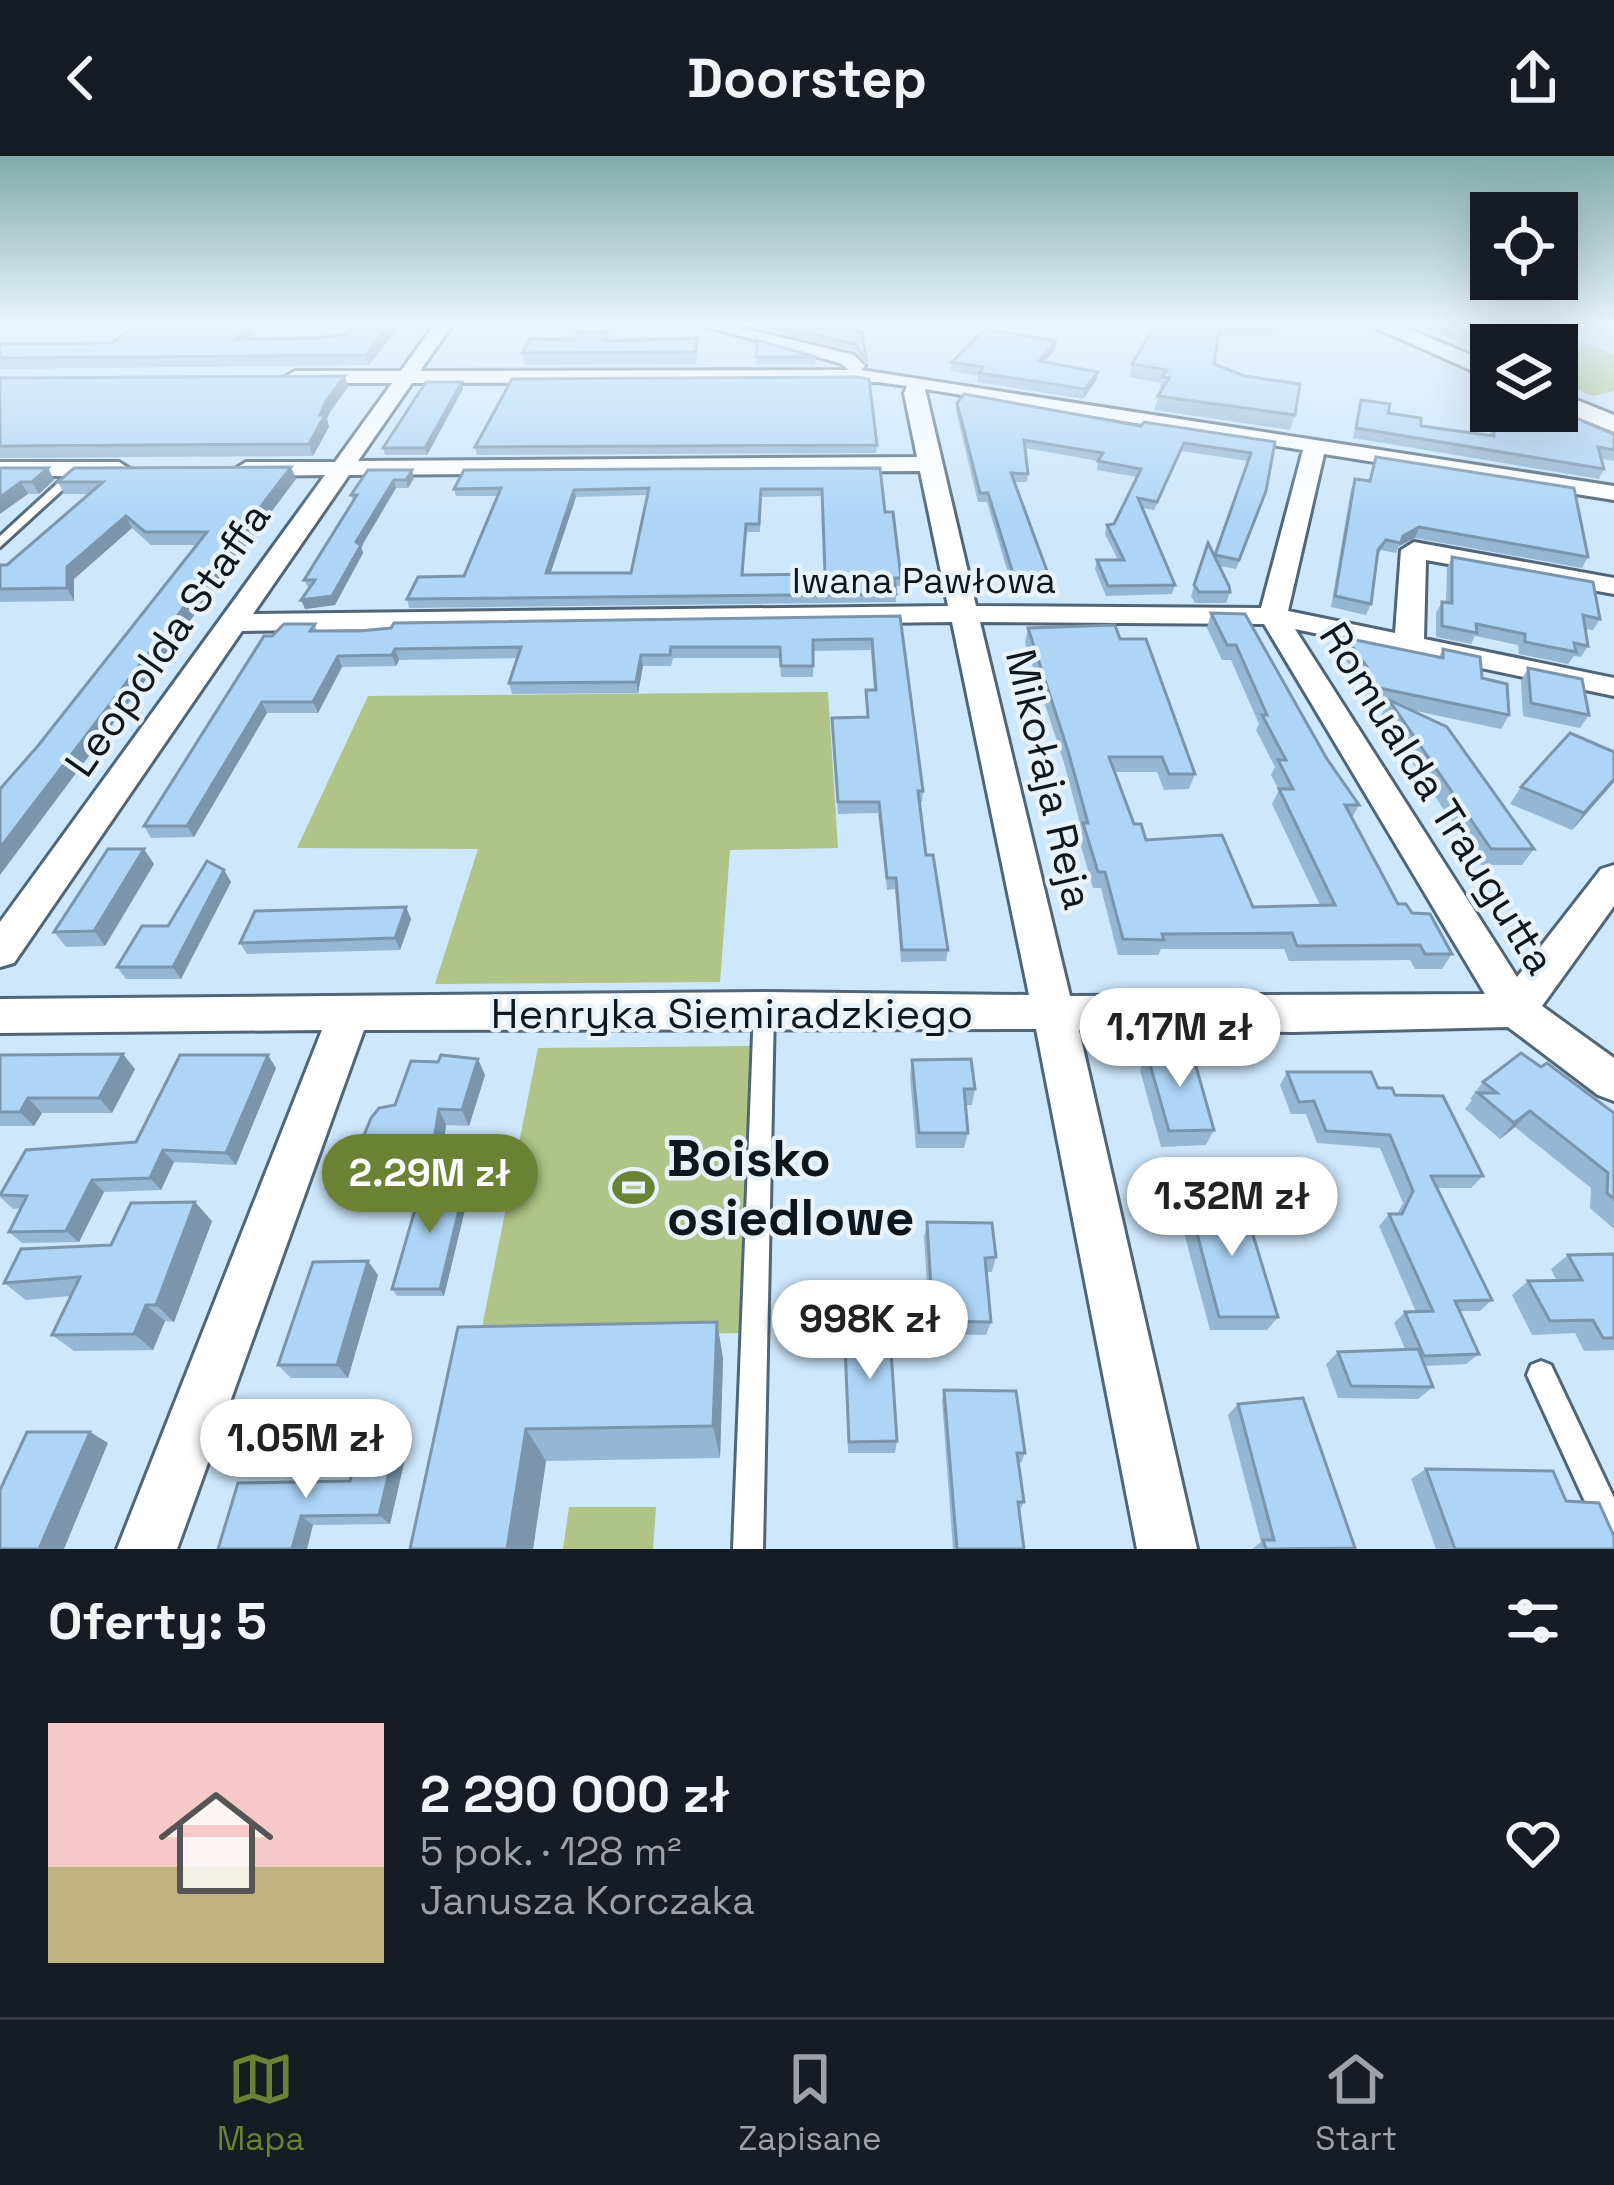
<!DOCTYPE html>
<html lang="pl">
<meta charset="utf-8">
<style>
:root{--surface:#171b24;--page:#242831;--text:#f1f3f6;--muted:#9ea1a6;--line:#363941;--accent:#6b8234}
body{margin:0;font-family:"Space Grotesk",sans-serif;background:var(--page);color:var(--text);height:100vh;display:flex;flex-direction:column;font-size:45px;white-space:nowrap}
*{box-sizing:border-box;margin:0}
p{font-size:39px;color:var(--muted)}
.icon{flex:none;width:66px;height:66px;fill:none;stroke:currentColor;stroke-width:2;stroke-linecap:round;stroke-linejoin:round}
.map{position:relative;height:1393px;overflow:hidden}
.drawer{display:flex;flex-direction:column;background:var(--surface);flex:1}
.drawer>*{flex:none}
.fabs{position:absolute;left:1470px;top:36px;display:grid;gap:24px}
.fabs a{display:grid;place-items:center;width:108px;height:108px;border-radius:0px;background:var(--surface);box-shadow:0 12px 48px #0002;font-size:60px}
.price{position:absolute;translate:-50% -102px;padding:0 27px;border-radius:42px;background:#fff;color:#222;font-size:39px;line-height:78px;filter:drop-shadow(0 3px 6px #0008)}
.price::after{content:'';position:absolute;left:50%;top:72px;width:36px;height:27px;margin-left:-18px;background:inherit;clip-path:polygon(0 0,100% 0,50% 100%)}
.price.active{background:var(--accent);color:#fff}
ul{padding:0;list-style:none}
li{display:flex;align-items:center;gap:36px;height:300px;padding:0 48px}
li span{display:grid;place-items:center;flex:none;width:336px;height:240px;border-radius:0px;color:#555}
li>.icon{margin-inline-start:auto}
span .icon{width:144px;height:144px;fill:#fffc;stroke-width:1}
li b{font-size:51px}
h2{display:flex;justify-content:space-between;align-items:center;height:144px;padding:0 48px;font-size:51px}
header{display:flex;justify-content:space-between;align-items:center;height:156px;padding:0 48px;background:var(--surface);font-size:54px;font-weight:600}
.tab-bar{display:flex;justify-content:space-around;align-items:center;height:168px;border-top:3px solid var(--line);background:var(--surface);font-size:33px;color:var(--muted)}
.tab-bar a{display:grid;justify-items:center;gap:6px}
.tab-bar .active{color:var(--accent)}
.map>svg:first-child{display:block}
.green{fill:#afc486}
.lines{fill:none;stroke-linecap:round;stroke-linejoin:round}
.service-casing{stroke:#506678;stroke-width:6}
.minor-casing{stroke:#506678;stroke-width:6}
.tertiary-casing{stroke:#506678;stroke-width:6}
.service{fill:#fff;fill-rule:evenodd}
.minor{fill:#fff;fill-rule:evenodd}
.tertiary{fill:#fff;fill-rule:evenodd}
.wall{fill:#96b7d4;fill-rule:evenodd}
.shaded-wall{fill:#7a95ac}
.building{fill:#aed5f6;stroke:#7a95ac;stroke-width:3;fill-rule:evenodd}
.labels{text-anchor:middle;stroke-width:9;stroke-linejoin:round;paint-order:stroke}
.far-street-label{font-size:36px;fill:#0e171e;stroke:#e8f2fa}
.street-label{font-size:42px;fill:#0e171e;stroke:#e8f2fa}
.near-poi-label{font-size:51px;font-weight:bold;fill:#0e171e;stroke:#e8f2fa;text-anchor:start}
</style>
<header><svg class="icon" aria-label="back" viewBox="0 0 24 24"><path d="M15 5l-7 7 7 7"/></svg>Doorstep<svg class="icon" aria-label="share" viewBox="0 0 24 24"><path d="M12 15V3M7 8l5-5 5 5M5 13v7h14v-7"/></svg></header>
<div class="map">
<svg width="1614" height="1393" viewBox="0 0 1614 1393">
<rect width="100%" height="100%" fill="#cde7fc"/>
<g class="green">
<polygon points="1417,169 1455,169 1493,184 1547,174 1614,198 1614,235 1593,240 1557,226 1557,189 1491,189 1491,199"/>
<polygon points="828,536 838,692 730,694 720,826 435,828 478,693 297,692 368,540"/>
<polygon points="750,890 741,1177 480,1181 538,892"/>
<polygon points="569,1351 656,1351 653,1393 563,1393"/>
</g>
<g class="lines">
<defs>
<g id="service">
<polygon points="72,314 82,316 0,391 0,380"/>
<polygon points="764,845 771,847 774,853 763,1393 733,1393 754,853 757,847"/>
<polygon points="1541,1205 1551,1209 1614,1342 1614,1389 1603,1385 1527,1219 1531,1209"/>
</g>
<g id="minor">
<path d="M434,169H452L420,215L849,214L840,207L701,169H730L854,199L865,210L861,214L1614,330V344L1324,298L1288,455L1395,477L1401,394L1414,386L1614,422V438L1426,404L1424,483L1614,522V540L1295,473L1517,821L1601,713L1614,709V750L1542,850L1614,902V945L1598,939L1508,871L1293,876L1079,874L1197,1393H1137L1036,873L364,874L177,1393H117L322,874L0,877V843L764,836L1029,839L952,466L242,475L14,807L0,811V766L325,319L246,320L235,313L246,306H335L392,227H295L285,221L295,215H401ZM878,226L907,230L904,237L917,301L358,305L412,227ZM925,233L1303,294L1261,452L976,450ZM920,315L948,450L253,458L349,319ZM980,466L1264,468L1485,838L1070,840Z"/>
<polygon points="0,306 119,306 130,313 119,320 0,320"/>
</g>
<g id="tertiary">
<polygon points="1369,169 1398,169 1491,207 1491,223"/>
<polygon points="1557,236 1614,259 1614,276 1557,253"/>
</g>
</defs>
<use href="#service" class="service-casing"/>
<use href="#minor" class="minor-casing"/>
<use href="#tertiary" class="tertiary-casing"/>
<use href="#service" class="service"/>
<use href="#minor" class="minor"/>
<use href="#tertiary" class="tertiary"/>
</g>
<g class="wall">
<polygon points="136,169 253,169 256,176 250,182 318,182 401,169 369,209 0,213 0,188 112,187"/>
<polygon points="765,169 848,169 842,173 866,202 866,209 855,195 765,173"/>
<polygon points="1143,169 1276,169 1272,179 1218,179 1214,208 1295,259 1290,274 1154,254 1161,235 1159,235 1161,227 1129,221 1132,208 1152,174 1142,172"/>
<polygon points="608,176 609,185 698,194 696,208 525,209 522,197"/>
<polygon points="757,184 816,201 815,208 756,208"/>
<polygon points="1056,185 1055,194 1044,206 1098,216 1096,225 1083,243 977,226 978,220 951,215 952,206"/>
<polygon points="345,220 348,231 330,256 327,263 329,271 313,300 0,302 0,222"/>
<polygon points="463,233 427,299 385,299 383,292"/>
<polygon points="1361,244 1421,270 1490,280 1492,255 1534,255 1614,278 1614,305 1601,303 1604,313 1599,323 1353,282"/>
<polygon points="957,247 1275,286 1266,335 1236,413 1219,410 1230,436 1226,447 1195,447 1191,440 1208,387 1215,400 1248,305 1181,295 1154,354 1142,352 1175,429 1172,438 1106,440 1095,413 1097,404 1118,404 1105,378 1107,369 1114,368 1137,321 1097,314 1098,305 1025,292 1028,318 1027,326 1015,326 1050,423 1048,432 1013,434 987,346 978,346 956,255"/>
<polygon points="877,289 876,297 477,299 475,291"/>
<polygon points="1376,301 1588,401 1582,412 1415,382 1399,390 1396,397 1381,394 1378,399 1371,448 1366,459 1331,451 1351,333 1355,323 1369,325"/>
<polygon points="291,311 296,323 37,591 197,389 151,389 132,372 74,423 74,445 0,446 0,409 7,409 89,338 64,338 58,326"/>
<polygon points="0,312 48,312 54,324 39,338 28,338"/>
<path d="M880,312L885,356L901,422L900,430H895L896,446L409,452L407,443L464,420L498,340H456L454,333ZM647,339L631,417H550L576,341ZM822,340L825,418L743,419L746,376H760L761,341Z"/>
<polygon points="368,314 414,322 408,332 396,332 361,391 363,397 335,449 305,453 309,433 304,424 353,345 351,339"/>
<polygon points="1452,401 1600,463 1593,474 1585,473 1588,490 1581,501 1574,500 1568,508 1519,498 1518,489 1475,480 1471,488 1436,481 1436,457 1442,446 1446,446 1447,412"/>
<polygon points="1211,457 1327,603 1359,649 1352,662 1398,748 1412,757 1452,798 1442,813 1415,813 1410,804 1289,805 1284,793 1161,793 1158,799 1118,799 1101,732 1093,732 1079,683 1082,675 1065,610 1025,487 1028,472 1120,483 1195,618 1189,633 1164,634 1157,616 1115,616 1134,668 1146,684 1253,751 1320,749 1272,648 1279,634 1271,619 1275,611 1256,574 1259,568 1231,504 1222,504 1207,472"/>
<polygon points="900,460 923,635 922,646 920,646 926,699 948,794 946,805 901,806 895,733 887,734 878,657 838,658 832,562 867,561 866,534 874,534 871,494 813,495 813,521 781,521 780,502 673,502 671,510 643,510 638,537 512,538 509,527 518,502 399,504 396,510 342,511 318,557 267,557 194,681 151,682 144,670 272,480 315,468 317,475"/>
<polygon points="1346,482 1439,501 1443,493 1482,522 1509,559 1501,573 1411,554 1534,693 1522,709 1481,709 1381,560 1386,549 1372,546 1360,536 1361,525 1340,496"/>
<polygon points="1528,512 1589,559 1580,572 1523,560 1521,525"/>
<polygon points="1614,626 1572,674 1510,648 1521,631"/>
<polygon points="154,708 105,790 66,791 54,776"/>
<polygon points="224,714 231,726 181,823 126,823 117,811 168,770"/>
<polygon points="406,751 411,763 400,794 247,798 240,787"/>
<polygon points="1165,889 1214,974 1206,989 1161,991 1140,914 1147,898 1161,898"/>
<polygon points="0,899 135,913 112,957 42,957 34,970 0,970"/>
<polygon points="912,904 975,933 972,949 965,949 968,977 964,992 916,992 910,920"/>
<polygon points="1541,911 1614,957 1614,1073 1590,1052 1591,1032 1515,971 1500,983 1465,953 1472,944 1470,943 1483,926"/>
<polygon points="276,912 236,1009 174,1006 161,1034 104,1036 79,1086 22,1087 9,1076 21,1052 13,1053 0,1041 136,986"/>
<polygon points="1287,916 1378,932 1395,939 1483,1020 1471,1032 1437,1032 1492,1144 1480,1155 1459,1155 1479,1198 1466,1208 1425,1210 1433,1231 1418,1243 1338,1242 1326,1208 1338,1196 1405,1193 1394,1167 1405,1156 1416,1156 1379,1070 1389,1058 1397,1058 1403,1047 1380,992 1317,987 1306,958 1291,958 1280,929"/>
<polygon points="485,919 469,970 446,969 443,994 383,1056 380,1019 364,1016 355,1001 395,949"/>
<polygon points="466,1025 470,1033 444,1140 397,1140 392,1133"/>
<polygon points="1188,1043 1278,1161 1267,1174 1210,1174 1179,1058"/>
<polygon points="212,1065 174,1166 165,1165 153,1194 74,1195 52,1179 70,1140 26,1144 4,1127 111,1089"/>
<polygon points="927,1066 996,1101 992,1116 986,1116 991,1166 986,1179 930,1178 924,1081"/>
<polygon points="1614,1098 1614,1194 1584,1195 1575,1177 1532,1179 1512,1139 1528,1125 1557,1125 1551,1113 1568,1099"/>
<polygon points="378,1119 348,1222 291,1222 278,1209"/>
<polygon points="844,1165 897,1285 895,1297 848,1297"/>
<polygon points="717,1166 723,1203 720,1302 546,1305 533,1393 410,1393 458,1171"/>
<polygon points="944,1234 1025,1297 1021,1307 1019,1307 1024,1346 1019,1355 1024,1393 953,1393 942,1244"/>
<polygon points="1238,1248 1355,1392 1252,1393 1261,1386 1228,1259"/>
<polygon points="397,1283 407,1294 390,1368 313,1369 218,1393 350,1325"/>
<polygon points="1426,1313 1566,1345 1614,1393 1436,1393 1411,1323"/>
</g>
<g class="shaded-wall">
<polygon points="250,169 253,169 256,176 240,193 236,183"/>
<polygon points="390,169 401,169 369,209 366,199"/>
<polygon points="1056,185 1055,194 1037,214 1039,205"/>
<polygon points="1098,216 1096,225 1083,243 1085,233"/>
<polygon points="345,220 348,231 330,256 327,263 329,271 313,300 309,288 320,259 326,245"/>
<polygon points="462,226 463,233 427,299 425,292"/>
<polygon points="291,311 296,323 0,719 0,692"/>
<polygon points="48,312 54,324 39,338 32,326"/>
<polygon points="412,314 414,322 408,332 406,324"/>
<polygon points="394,324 396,332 361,391 363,397 335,449 305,453 301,444 356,386"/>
<polygon points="21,326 28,338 0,358 0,341"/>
<polygon points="574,334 576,341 548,425 546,417"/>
<polygon points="126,360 132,372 74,423 74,445 67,432 67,411"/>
<polygon points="1419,371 1415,382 1399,390 1403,380"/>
<polygon points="395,493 399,504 396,510 392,499"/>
<polygon points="641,499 643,510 638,537 636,526"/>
<polygon points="338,500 342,511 318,557 313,546"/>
<polygon points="262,546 267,557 194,681 187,670"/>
<polygon points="1614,623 1614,626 1572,674 1584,657"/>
<polygon points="144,693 154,708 105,790 94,775"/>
<polygon points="224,714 231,726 181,823 173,811"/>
<polygon points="406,751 411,763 400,794 395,782"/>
<polygon points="123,898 135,913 112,957 99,942"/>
<polygon points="268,899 276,912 236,1009 226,997"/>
<polygon points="478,903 485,919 469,970 462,954"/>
<polygon points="28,942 42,957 34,970 20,956"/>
<polygon points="439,953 446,969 443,994 383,1056 373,1041"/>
<polygon points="1530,955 1515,971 1500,983 1514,967"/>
<polygon points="163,994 174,1006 161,1034 150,1022"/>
<polygon points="92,1024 104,1036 79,1086 66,1075"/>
<polygon points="466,1025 470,1033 444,1140 440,1133"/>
<polygon points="195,1046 212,1065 174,1166 156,1149"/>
<polygon points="368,1105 378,1119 348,1222 337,1209"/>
<polygon points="146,1149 165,1165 153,1194 134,1178"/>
<polygon points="717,1166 723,1203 720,1302 713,1270"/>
<polygon points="526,1273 546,1305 533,1393 507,1393"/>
<polygon points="90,1276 108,1287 64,1393 39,1393"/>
<polygon points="397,1283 407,1294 390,1368 379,1359"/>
<polygon points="301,1360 313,1369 307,1393 292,1393"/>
</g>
<g class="building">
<polygon points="136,169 250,169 236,183 318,182 345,178 354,169 390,169 366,199 0,202 0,188 112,187"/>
<polygon points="773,169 840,169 836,172 862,176 866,202 855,188"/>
<polygon points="1155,169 1220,169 1214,208 1245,220 1300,228 1295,259 1158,240 1169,222 1162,221 1167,214 1132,208"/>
<polygon points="985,173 1056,185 1039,205 1098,216 1085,233 979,217 983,211 952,206"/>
<polygon points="578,176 608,176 605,185 697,182 695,196 522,197 530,183 575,184"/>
<polygon points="757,184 816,201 756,201"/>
<polygon points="345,220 326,245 320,259 325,259 309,288 0,290 0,222"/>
<polygon points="857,221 869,223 877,289 475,291 512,223"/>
<polygon points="426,226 462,226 425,292 383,292"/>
<polygon points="964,238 1141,270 1144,266 1275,286 1266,335 1239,404 1215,399 1251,297 1184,287 1157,346 1138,342 1175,429 1108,430 1097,404 1124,404 1107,369 1114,368 1141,313 1098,305 1103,297 1024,284 1028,318 1011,317 1050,423 1015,424 988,337 980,337 957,247"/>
<polygon points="1361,244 1390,248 1388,257 1421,262 1421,270 1494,280 1495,255 1534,255 1573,261 1614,278 1614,294 1598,291 1604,313 1356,272"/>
<polygon points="1376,301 1574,332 1588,401 1419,371 1403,380 1401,387 1386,384 1378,394 1371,448 1335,440 1355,323 1370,325"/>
<polygon points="291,311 0,692 0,633 37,591 207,376 145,376 126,360 67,411 67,432 0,433 0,409 7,409 103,326 58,326 74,312"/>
<polygon points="0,312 48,312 32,326 21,326 0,341"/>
<path d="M880,312L885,356H893L901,422H894L896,438L407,443L418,421L464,420L501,332L454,333L464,314ZM649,332L631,417H546L574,334ZM761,333H822L825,418L742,419L746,368H759Z"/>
<polygon points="368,314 412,314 406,324 394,324 356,386 361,389 332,440 301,444 315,424 304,424 357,339 351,339"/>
<polygon points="1208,387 1229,430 1230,436 1199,436 1194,429"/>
<polygon points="1452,401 1593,426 1600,463 1583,459 1588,490 1574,487 1576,496 1525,486 1525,478 1476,468 1477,477 1442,470 1442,446 1452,447"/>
<polygon points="1211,457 1245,458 1327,603 1359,649 1345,649 1398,748 1406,748 1412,757 1430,758 1452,798 1425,798 1420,789 1297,790 1292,777 1162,778 1164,784 1123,783 1105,716 1098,716 1083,667 1088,667 1068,595 1028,472 1115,469 1120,483 1146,483 1195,618 1169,618 1162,601 1109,601 1134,668 1141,668 1146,684 1222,679 1253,751 1335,749 1279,633 1293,633 1278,604 1286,604 1262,559 1267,559 1236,489 1227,489"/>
<polygon points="900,460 923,635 918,635 926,699 933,699 948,794 902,794 896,722 887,722 879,646 838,646 832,562 868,561 866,534 876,534 872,483 813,484 813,510 781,510 780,491 671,491 670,499 641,499 636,526 509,527 521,491 395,493 392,499 338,500 313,546 262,546 187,670 144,670 264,480 272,480 284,468 315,468 310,475 359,475 391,472 394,467"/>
<polygon points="1346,482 1443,502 1443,493 1480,501 1482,522 1507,528 1509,559 1379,532 1367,522 1367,511"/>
<polygon points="1528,512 1582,523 1589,559 1531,547"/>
<polygon points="1389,544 1447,571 1534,693 1491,693"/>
<polygon points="1570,577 1614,596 1614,623 1584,657 1521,631"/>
<polygon points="108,693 144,693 94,775 54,776"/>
<polygon points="207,705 224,714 173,811 117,811 142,770 168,770"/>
<polygon points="406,751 395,782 240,787 255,755"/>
<polygon points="1165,889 1190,889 1214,974 1169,975 1147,898 1168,898"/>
<polygon points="1521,897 1541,911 1547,907 1614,957 1614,1043 1607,1037 1608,1017 1530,955 1514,967 1478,937 1497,937 1483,926"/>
<polygon points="123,898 99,942 28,942 20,956 0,956 0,899"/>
<polygon points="180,899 268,899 226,997 163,994 150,1022 92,1024 66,1075 9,1076 27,1040 0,1039 26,994 136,986"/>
<polygon points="441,899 478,903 462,954 439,953 435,978 373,1041 384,1006 355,1001 371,962 379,952 395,949 411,905 438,906"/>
<polygon points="971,903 975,933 964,933 968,977 919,977 912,904"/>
<polygon points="1287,916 1371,916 1378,932 1392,932 1395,939 1443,940 1483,1020 1431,1020 1492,1144 1455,1145 1479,1198 1424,1200 1405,1156 1433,1155 1389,1058 1402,1058 1413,1035 1390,979 1326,975 1314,945 1299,946"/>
<polygon points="466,1025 440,1133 392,1133 423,1026"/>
<polygon points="1188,1043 1242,1043 1278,1161 1219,1161"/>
<polygon points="195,1046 156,1149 146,1149 134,1178 52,1179 80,1121 4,1127 21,1093 111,1089 131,1047"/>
<polygon points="927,1066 992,1067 996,1101 985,1102 991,1166 933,1165"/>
<polygon points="1614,1098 1614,1182 1603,1182 1593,1164 1550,1165 1528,1125 1582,1124 1568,1099"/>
<polygon points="368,1105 337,1209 278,1209 313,1106"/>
<polygon points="889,1164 897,1285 849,1286 844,1165"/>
<polygon points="717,1166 713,1270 526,1273 507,1393 410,1393 458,1171"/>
<polygon points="1418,1193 1433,1231 1351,1230 1338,1196"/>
<polygon points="944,1234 1016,1235 1025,1297 1017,1297 1024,1346 1018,1346 1024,1393 957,1393"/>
<polygon points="1303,1242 1355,1392 1266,1393 1263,1384 1274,1384 1238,1248"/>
<polygon points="27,1276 90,1276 39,1393 0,1393 0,1334"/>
<polygon points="397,1283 379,1359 301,1360 292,1393 218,1393 238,1327 350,1325 361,1284"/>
<polygon points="1426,1313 1553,1315 1566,1345 1599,1347 1614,1380 1614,1393 1455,1393"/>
</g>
<linearGradient id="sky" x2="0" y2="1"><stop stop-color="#80aaac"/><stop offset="0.46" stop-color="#e8f4fe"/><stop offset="1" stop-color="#e8f4fe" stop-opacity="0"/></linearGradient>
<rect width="1614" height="364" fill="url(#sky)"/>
<defs>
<symbol id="stadium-bare" viewBox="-9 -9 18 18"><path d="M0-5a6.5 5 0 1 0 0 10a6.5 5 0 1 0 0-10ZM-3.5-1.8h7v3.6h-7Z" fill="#6b8234" stroke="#e8f2fa" stroke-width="2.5" paint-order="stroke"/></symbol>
</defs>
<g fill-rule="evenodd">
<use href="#stadium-bare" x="604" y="1002" width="59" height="59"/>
</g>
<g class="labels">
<g class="far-street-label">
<text x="924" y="437">Iwana Pawłowa</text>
</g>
<g class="street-label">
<text transform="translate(167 483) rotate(-55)" y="15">Leopolda Staffa</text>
<text transform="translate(1050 623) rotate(77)" y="15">Mikołaja Reja</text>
<text transform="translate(1438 642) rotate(58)" y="15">Romualda Traugutta</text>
<text x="732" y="872">Henryka Siemiradzkiego</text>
</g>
<g class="near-poi-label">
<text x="667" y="1020">Boisko<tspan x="667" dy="59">osiedlowe</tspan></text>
</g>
</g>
</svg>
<div class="fabs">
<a><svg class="icon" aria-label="locate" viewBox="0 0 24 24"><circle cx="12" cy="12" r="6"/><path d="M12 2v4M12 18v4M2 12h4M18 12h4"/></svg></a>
<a><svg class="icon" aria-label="layers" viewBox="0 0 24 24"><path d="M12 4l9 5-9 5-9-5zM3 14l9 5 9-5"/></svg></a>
</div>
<b class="price" style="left:1180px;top:934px">1.17M zł</b>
<b class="price active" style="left:430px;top:1080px">2.29M zł</b>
<b class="price" style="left:1232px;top:1103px">1.32M zł</b>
<b class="price" style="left:870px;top:1226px">998K zł</b>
<b class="price" style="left:306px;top:1345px">1.05M zł</b>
</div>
<section class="drawer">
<h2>Oferty: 5<svg class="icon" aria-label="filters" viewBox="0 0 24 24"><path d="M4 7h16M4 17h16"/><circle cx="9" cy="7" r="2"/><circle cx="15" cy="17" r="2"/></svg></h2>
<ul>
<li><span style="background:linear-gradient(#f6c9c9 60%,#c2b280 0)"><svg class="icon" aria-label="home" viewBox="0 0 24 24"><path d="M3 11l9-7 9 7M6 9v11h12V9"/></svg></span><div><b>2 290 000 zł</b><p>5 pok. · 128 m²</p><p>Janusza Korczaka</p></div><svg class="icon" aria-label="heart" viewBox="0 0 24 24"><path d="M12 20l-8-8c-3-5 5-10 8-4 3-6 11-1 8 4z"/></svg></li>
</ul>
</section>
<nav class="tab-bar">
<a class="active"><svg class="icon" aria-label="map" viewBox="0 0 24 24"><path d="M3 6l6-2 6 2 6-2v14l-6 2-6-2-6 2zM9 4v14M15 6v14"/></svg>Mapa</a>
<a><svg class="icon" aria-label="saved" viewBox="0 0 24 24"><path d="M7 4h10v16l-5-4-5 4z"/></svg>Zapisane</a>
<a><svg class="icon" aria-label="home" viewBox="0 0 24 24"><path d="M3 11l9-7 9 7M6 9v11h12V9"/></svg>Start</a>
</nav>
